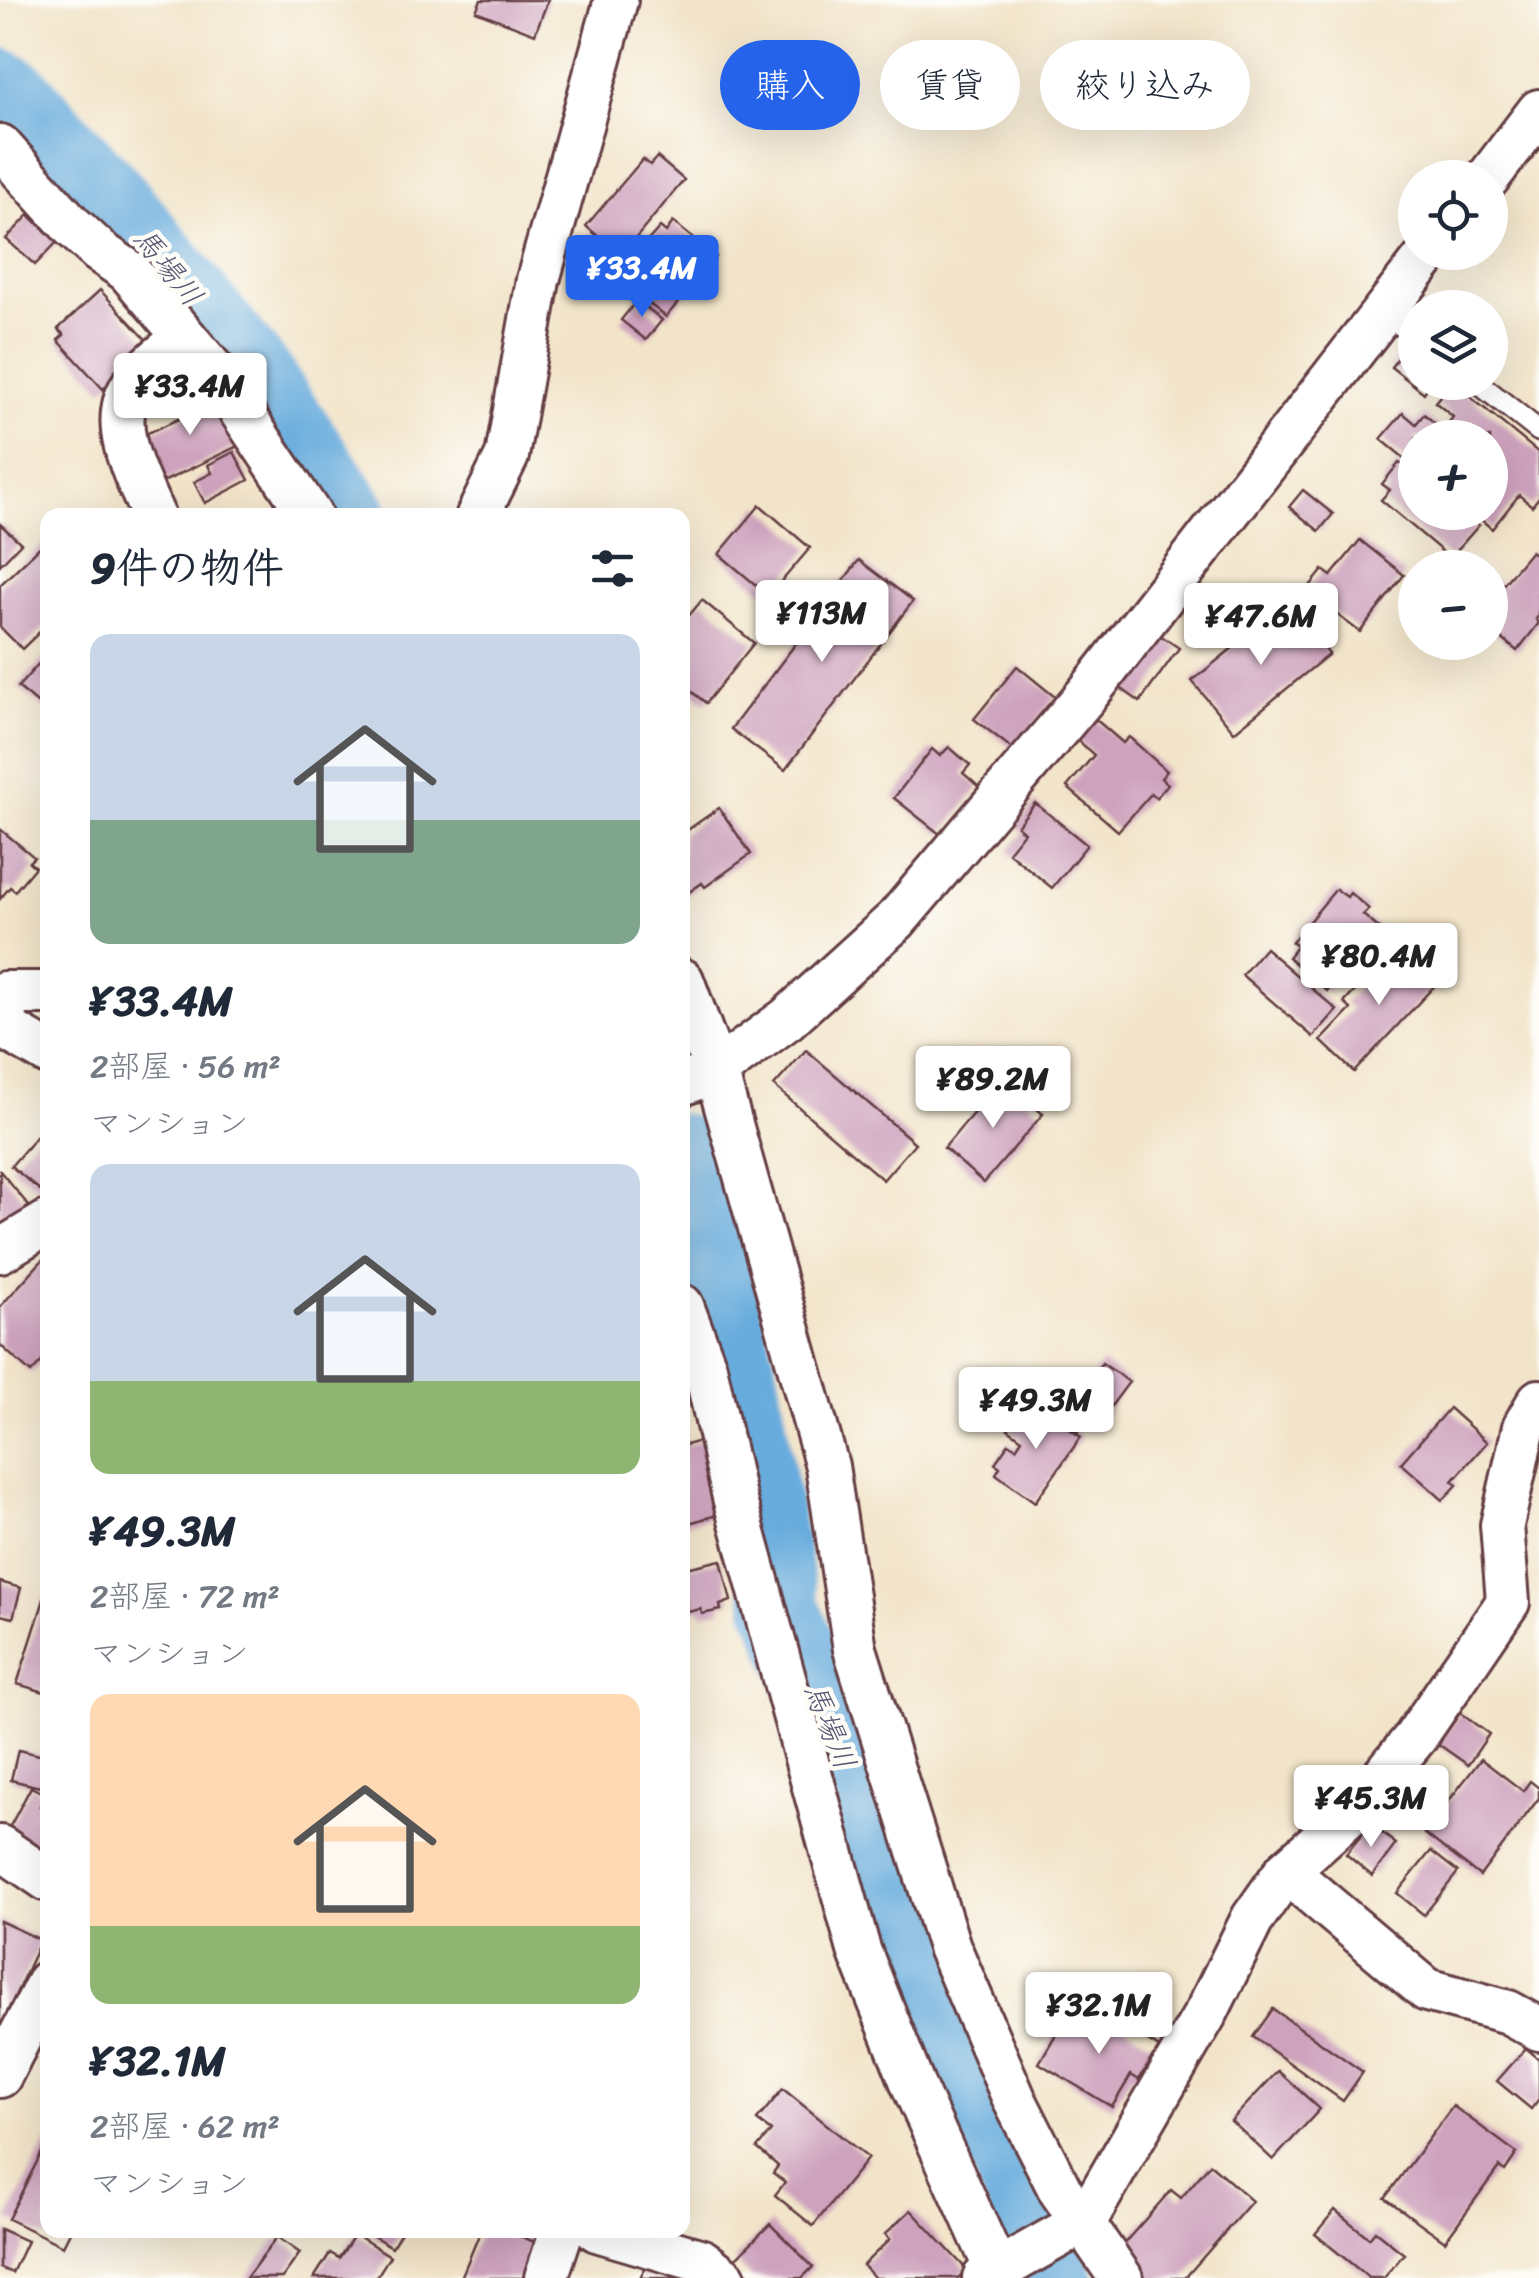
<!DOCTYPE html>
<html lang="ja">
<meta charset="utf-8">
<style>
:root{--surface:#fff;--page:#f2f2f3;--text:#1f2937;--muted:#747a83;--accent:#2563eb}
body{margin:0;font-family:Sriracha,"Klee One",sans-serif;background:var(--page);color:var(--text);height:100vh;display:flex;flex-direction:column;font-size:38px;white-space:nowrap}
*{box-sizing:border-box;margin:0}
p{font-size:32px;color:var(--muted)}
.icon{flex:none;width:55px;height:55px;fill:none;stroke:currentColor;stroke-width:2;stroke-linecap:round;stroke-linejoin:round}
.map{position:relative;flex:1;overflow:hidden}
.drawer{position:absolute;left:40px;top:508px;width:650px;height:1730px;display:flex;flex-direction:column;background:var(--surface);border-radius:20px;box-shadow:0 10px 40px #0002}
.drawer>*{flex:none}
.hud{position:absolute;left:720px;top:40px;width:668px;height:90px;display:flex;gap:20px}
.controls{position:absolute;left:1398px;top:160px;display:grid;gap:20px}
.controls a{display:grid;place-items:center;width:110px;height:110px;border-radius:50%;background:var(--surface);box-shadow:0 10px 40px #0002;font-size:50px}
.price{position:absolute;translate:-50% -85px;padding:0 22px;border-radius:10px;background:#fff;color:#222;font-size:32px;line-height:65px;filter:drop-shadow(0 2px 5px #0008)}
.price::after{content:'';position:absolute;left:50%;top:60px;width:30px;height:22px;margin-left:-15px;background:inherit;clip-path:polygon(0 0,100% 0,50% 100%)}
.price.selected{background:var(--accent);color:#fff}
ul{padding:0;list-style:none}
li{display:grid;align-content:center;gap:20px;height:530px;padding:0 50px}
li span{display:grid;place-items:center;height:310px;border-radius:20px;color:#555}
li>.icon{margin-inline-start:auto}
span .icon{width:180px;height:180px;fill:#fffc;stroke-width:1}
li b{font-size:42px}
h2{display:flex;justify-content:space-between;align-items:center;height:120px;padding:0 50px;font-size:42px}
.tag{padding:0 35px;border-radius:45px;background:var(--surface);box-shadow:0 10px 40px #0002;font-size:35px;line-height:90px}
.tag.selected{background:var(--accent);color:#fff}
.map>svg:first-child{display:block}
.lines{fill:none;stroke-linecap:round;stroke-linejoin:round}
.river{stroke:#68acdd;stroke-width:75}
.building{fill:#cea2bd}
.lane-casing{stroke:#633d43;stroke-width:25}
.street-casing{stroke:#633d43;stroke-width:48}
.lane{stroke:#fff;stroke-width:20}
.street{stroke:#fff;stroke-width:42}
.labels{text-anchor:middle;stroke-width:9;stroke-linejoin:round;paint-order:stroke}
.water-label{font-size:30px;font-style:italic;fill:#565772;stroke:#fdfcf7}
</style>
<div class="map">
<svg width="1539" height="2278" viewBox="0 0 1539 2278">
<rect width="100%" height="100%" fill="#fdfcf7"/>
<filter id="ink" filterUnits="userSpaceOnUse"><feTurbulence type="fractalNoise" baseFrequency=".01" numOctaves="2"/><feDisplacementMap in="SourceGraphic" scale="20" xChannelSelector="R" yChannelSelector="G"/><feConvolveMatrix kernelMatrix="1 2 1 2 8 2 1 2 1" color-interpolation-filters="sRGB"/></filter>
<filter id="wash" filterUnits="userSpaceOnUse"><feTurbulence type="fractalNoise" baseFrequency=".0048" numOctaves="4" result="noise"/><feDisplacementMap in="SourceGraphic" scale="40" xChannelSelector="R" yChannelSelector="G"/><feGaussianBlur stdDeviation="2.25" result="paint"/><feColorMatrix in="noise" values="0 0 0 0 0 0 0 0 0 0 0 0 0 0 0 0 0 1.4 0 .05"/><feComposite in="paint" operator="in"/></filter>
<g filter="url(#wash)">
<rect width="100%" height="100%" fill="#f2e4c9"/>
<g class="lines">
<g class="river">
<polyline points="0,85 15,94 115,202 252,370 351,515"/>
<polyline points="682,1151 742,1382 781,1606 1056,2278"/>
</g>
</g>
<g id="blocks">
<g class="building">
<polygon points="481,0 548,0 535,34 476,11"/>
<polygon points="657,157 684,180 621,256 586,226 643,159 650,165"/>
<polygon points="29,215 57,242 35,265 6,239"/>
<polygon points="673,222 716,257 666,317 628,287 641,272 635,266 642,257 637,253 660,227 666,232"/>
<polygon points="100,290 155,349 127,367 103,389 58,340 64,335 58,329"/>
<polygon points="637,300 662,320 646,340 621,320"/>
<polygon points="1405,349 1415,357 1415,382 1431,382 1424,393 1391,367"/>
<polygon points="1452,382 1539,453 1539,497 1532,506 1519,495 1492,529 1472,512 1490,512 1490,438 1415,438 1415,467 1381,439 1403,413 1416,424 1424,414 1443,430 1453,417 1435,402"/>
<polygon points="206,385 238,446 163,482 141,436 196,411 188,394"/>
<polygon points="234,452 249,480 205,503 194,482 212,473 208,465"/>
<polygon points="1399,463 1415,472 1415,512 1464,512 1479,525 1450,558 1381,500 1390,490 1382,484"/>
<polygon points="1303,490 1333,514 1319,531 1289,507"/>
<polygon points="760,505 810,548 769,596 719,554"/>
<polygon points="0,524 21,543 0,565"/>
<polygon points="48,539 48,624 22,649 0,627 0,585"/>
<polygon points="1360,540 1404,575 1360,632 1306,591 1323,570 1331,576"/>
<polygon points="1531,551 1539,558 1539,616 1536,619 1539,623 1517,651 1490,629 1490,586 1495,580 1502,586"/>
<polygon points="859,560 913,601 785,770 731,729"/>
<polygon points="702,600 754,643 706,703 682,684 682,624"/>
<polygon points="1288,603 1329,654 1234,732 1192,681"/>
<polygon points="1154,631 1179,648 1140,702 1115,684"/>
<polygon points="48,653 48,712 18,687"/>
<polygon points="1017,666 1055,697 1014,750 974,719"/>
<polygon points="1093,717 1123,743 1129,737 1167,771 1161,778 1168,784 1156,798 1151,794 1118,831 1067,787 1094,755 1075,738"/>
<polygon points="949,747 970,765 963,773 979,787 941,835 894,798 932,749 940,756"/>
<polygon points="1035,803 1087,845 1052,888 1008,852 1024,832 1017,826"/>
<polygon points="719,808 751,854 705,887 702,883 682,897 682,834"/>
<polygon points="0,829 34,857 29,862 35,867 15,891 10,887 0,899"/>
<polygon points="1336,889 1347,897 1350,893 1369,909 1363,915 1381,930 1364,951 1361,948 1355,954 1363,960 1347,980 1341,974 1327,991 1288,957 1297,946 1292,942"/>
<polygon points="1397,945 1438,982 1354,1072 1321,1041 1351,1009 1344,1003"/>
<polygon points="1265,948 1337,1010 1313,1037 1242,975"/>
<polygon points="806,1050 915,1143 883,1180 774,1086"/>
<polygon points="1002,1079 1043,1114 984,1183 944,1148"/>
<polygon points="48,1123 48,1197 11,1166"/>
<polygon points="0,1171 29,1206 0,1231"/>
<polygon points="48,1254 48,1355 31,1373 0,1345 0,1307"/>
<polygon points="1102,1363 1129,1382 1094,1429 1085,1422 1078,1432 1063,1421 1068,1413 1066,1411"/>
<polygon points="1025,1405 1034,1411 1037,1406 1081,1437 1035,1502 996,1474 1000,1467 995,1463 1009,1443 1016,1448 1022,1439 1008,1429"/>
<polygon points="1449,1408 1487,1442 1453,1481 1457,1485 1443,1500 1401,1463"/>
<polygon points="707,1439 728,1512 682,1525 682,1446"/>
<polygon points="721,1560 731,1601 720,1605 721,1610 702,1614 701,1609 688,1612 682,1569"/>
<polygon points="0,1582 21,1588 13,1618 0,1615"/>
<polygon points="48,1587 48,1693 17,1684"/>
<polygon points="1460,1713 1489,1734 1468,1765 1438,1744"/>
<polygon points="18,1750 48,1757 48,1779 42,1778 40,1787 11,1780"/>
<polygon points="1481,1759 1523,1791 1530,1781 1539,1788 1539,1798 1480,1876 1424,1833"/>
<polygon points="31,1787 47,1795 40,1806 48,1810 48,1851 8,1830"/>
<polygon points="1371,1824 1396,1844 1372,1876 1346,1854"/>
<polygon points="1431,1851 1458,1872 1424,1915 1397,1893"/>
<polygon points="0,1921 41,1940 0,2028"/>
<polygon points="1096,2009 1159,2048 1139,2080 1131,2075 1112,2107 1039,2063 1063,2022 1080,2033"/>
<polygon points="1273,2009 1363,2072 1343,2101 1253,2037"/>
<polygon points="1526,2048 1539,2059 1539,2099 1531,2109 1497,2081"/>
<polygon points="1278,2071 1320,2109 1273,2160 1231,2121"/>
<polygon points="783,2089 868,2158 813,2226 775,2195 785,2182 773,2173 778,2166 757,2148 771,2131 757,2120"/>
<polygon points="1453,2106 1517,2153 1505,2171 1499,2167 1445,2241 1385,2198"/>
<polygon points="48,2140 48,2230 71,2230 63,2246 8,2219"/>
<polygon points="1210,2164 1252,2201 1185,2278 1139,2278 1113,2256 1171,2190 1181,2198"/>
<polygon points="911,2210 967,2270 958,2278 875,2278 863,2265 890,2239 885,2234"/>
<polygon points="1335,2210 1369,2238 1375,2231 1404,2254 1384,2278 1369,2278 1315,2234"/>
<polygon points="770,2224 813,2267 802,2278 752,2278 734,2260"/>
<polygon points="0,2229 27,2241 12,2273 0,2268"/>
<polygon points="363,2230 402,2230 392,2247"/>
<polygon points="481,2230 505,2230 537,2243 523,2278 461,2278"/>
<polygon points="355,2234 390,2256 376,2278 314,2278 330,2253 339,2258"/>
<polygon points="277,2237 300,2253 282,2278 246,2278"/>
<polygon points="651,2258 690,2278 640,2278"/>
</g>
</g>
</g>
<g filter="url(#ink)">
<use href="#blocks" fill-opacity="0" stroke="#633d43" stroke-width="2.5"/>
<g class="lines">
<defs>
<g id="lane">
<polyline points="1384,312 1415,336"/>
<polyline points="1477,382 1539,431"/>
</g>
<g id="street">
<polyline points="0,146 71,225 99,251 128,271 214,371 310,515"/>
<polyline points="1488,178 1539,111"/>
<path d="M153,515C137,478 107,425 132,386C145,367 167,352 185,337"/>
<polyline points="478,515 507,456 538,280 616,0"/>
<polyline points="682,980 716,1071 827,1466 855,1649 949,1947 1015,2101 1060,2190 1121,2278"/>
<polyline points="0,1025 6,1012 4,993 48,993"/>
<polyline points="0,1025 48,1053"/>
<polyline points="682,1084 716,1071 787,1019 896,920 1089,692 1430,252"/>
<polyline points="0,1251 48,1222"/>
<polyline points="682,1306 705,1367 734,1497 859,1950 913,2085 1000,2278"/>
<polyline points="0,1847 48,1880"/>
<polyline points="1286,1871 1427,1990 1508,2012 1539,2029"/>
<polyline points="0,2076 48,1982"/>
<polyline points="597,2230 702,2261 724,2278"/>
<polyline points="546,2278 562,2230"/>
<polyline points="984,2278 1085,2221 1207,2011 1253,1918 1286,1871 1359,1806 1415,1738 1508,1602 1502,1525 1524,1427 1539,1401"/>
</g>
</defs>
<use href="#lane" class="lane-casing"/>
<use href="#street" class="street-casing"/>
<use href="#lane" class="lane"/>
<use href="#street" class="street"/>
</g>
</g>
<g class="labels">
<g class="water-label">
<text transform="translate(168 267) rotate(51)" y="10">馬場川</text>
<text transform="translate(830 1726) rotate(68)" y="10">馬場川</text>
</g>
</g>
</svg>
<div class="controls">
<a><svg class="icon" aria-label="locate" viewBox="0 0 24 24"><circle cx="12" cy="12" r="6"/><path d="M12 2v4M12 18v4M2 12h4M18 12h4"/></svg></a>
<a><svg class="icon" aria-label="layers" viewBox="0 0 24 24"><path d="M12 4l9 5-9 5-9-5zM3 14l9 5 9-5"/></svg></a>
<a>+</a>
<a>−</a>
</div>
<b class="price selected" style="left:642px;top:320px">¥33.4M</b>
<b class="price" style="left:190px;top:438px">¥33.4M</b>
<b class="price" style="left:822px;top:665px">¥113M</b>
<b class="price" style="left:1261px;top:668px">¥47.6M</b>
<b class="price" style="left:1379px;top:1008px">¥80.4M</b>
<b class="price" style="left:993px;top:1131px">¥89.2M</b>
<b class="price" style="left:1036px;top:1452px">¥49.3M</b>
<b class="price" style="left:1371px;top:1850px">¥45.3M</b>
<b class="price" style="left:1099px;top:2057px">¥32.1M</b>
<div class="hud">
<a class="tag selected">購入</a>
<a class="tag">賃貸</a>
<a class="tag">絞り込み</a>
</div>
<section class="drawer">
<h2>9件の物件<svg class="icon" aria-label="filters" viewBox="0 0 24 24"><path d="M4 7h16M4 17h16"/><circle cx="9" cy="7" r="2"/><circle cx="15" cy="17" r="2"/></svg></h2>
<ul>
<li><span style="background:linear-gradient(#c9d6e8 60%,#7fa58c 0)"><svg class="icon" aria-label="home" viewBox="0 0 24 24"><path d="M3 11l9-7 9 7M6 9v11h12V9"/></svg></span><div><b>¥33.4M</b><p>2部屋 · 56 m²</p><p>マンション</p></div></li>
<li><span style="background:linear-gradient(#c9d6e8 70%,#8fb573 0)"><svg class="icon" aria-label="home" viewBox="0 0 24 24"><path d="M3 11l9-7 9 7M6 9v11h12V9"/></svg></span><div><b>¥49.3M</b><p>2部屋 · 72 m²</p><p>マンション</p></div></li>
<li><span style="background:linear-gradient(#ffd9b3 75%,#8fb573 0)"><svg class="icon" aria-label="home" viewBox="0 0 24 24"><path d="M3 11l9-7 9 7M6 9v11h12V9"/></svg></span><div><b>¥32.1M</b><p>2部屋 · 62 m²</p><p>マンション</p></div></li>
</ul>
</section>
</div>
